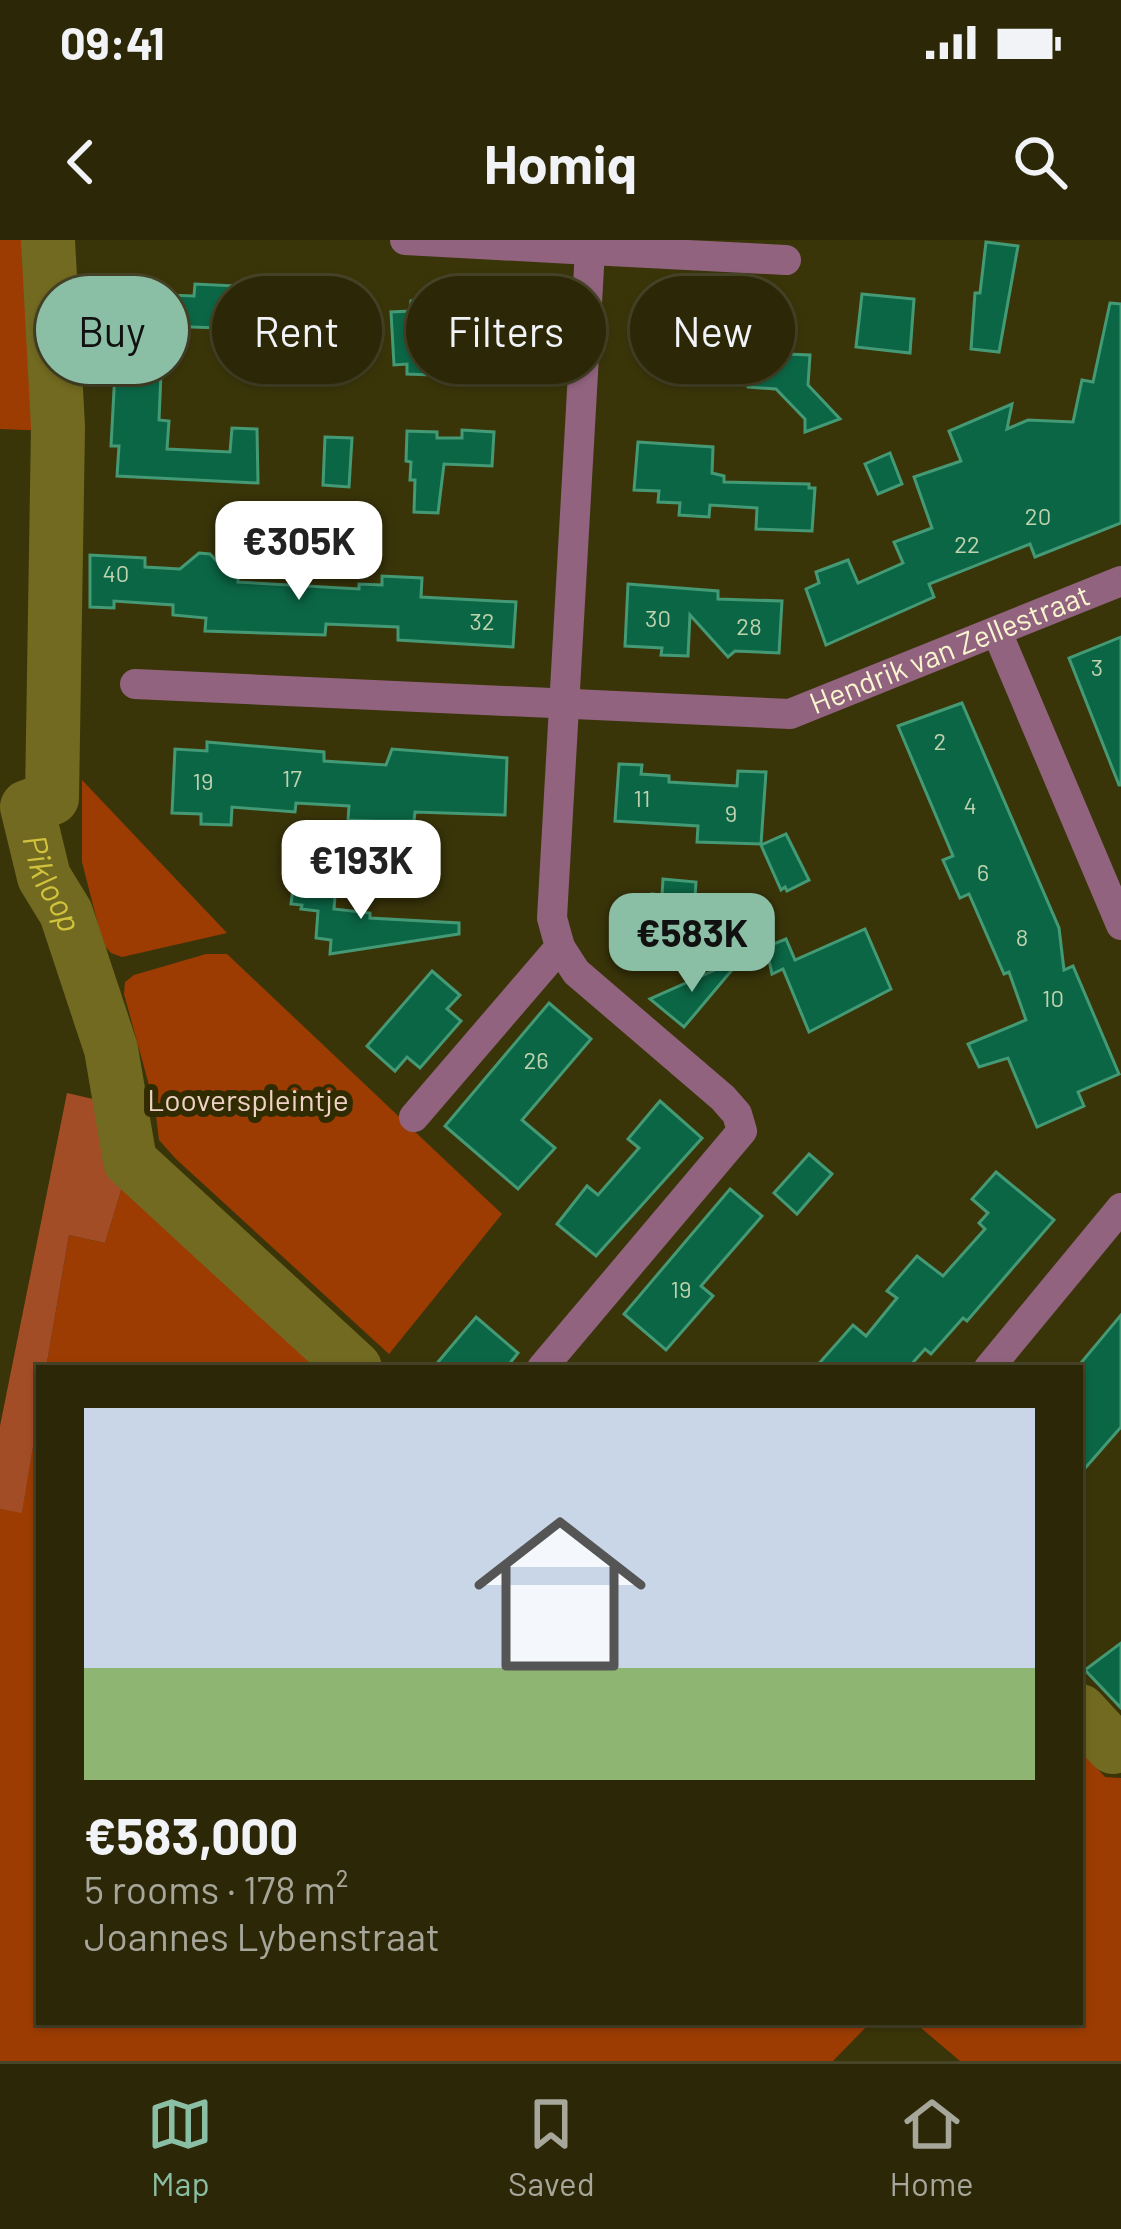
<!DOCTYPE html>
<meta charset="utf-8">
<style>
:root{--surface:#2c2807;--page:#383415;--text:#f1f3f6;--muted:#a6a69b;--line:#484428;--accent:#8abfa5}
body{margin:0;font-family:Barlow,sans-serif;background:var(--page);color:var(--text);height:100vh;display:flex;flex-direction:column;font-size:45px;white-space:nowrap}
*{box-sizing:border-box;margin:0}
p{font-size:39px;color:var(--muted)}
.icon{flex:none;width:66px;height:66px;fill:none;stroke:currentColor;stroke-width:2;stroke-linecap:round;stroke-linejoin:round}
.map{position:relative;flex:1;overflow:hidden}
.drawer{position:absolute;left:36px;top:1125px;width:1047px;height:660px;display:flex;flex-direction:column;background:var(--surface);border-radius:0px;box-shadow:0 3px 9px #0004,0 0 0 3px var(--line)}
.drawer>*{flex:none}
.top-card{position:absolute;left:36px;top:36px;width:1050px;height:108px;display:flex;gap:24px}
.price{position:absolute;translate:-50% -102px;padding:0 27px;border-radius:24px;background:#fff;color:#222;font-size:39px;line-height:78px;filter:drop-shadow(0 3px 6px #0008)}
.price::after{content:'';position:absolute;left:50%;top:72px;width:36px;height:27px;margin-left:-18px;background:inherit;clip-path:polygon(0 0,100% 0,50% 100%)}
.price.selected{background:var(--accent);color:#111}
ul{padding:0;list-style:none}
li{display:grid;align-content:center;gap:24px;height:636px;padding:0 48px}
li+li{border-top:3px solid var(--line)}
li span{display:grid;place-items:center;height:372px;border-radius:0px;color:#555}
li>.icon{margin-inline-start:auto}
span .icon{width:216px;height:216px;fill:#fffc;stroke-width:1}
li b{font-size:51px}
.tag{padding:0 42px;border-radius:54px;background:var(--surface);box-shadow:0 3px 9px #0004,0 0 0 3px var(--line);font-size:42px;line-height:108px}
.tag.selected{background:var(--accent);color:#111}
.status{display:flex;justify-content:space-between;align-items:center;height:84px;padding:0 60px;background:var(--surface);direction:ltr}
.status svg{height:33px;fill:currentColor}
header{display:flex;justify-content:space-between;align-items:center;height:156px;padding:0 48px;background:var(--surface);font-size:54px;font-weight:700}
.menu{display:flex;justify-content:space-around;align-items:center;height:168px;border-top:3px solid var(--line);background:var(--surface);font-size:33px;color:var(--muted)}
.menu a{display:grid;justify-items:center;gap:6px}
.menu .selected{color:var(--accent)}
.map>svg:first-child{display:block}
.green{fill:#9c3c03}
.forest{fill:#a34d26}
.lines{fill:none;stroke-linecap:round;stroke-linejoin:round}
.river{stroke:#726a20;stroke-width:54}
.building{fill:#0b6646;stroke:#449a75;stroke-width:3}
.street{stroke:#91637e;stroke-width:30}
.labels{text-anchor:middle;stroke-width:12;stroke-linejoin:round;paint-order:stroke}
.number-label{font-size:24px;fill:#bed2ad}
.street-label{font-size:30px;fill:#f9f6cf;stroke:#302b00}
.park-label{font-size:30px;fill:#efd1c5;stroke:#302b00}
.water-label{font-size:33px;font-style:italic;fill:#d1c33d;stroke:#302b00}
</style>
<div class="status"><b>09:41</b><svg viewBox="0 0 49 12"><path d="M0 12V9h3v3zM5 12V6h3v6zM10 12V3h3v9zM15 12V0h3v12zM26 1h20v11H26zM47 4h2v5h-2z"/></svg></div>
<header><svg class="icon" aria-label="back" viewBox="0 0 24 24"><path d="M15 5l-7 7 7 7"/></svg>Homiq<svg class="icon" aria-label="search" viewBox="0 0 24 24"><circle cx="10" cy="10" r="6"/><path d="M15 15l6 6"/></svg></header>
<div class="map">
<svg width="1121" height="1821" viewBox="0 0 1121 1821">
<rect width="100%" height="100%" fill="#3a3509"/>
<g class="green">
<polygon points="0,0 46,0 53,191 0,189"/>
<polygon points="82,540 227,693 122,717 111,713 103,704 82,622"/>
<polygon points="206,714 227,714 502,974 389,1114 176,919 159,900 155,867 124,754 125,742 134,735"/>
<polygon points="130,921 351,1128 46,1128 69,995 105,1003"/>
<polygon points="39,1171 39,1782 871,1782 833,1821 0,1821 0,1269 22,1272"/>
<polygon points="1080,1510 1105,1537 1121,1538 1121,1821 960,1821 914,1782 1080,1782"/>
</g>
<polygon class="forest" points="67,853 115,864 130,921 105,1003 69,995 46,1128 39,1128 39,1171 22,1273 0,1269 0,1186"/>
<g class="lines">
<g class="river">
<path id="s1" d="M48,0L58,187L52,558L27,567L44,637L66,673L111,809L130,921L355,1128"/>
<polyline points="1080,1471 1113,1507"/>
</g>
</g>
<g class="building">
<polygon points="986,2 1018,6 999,112 971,109 975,53 980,53"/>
<polygon points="282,39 320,63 319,73 346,75 344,116 304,114 305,99 249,71 248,89 163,86 159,180 169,181 167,209 230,212 232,188 257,189 258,243 117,236 119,206 111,206 115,132 109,132 113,53 194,56 195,44 276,48"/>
<polygon points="510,44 532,46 527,132 503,131 505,113 466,111 469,63 508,65"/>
<polygon points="862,54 914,59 910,113 856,107"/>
<polygon points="426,60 432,135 407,134 407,124 394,125 391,72 410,71 411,61"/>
<polygon points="1110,63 1121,64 1121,283 1035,317 1030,304 929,344 934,357 826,405 806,349 819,343 816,332 848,320 858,343 903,323 894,302 932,288 914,237 961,221 949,191 1012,164 1007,189 1028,180 1073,182 1082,140 1093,142"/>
<polygon points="649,67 706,73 704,127 641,123"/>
<polygon points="755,88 764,98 787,100 787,114 810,115 808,145 840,179 805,192 805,179 776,149 748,147 723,118"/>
<polygon points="462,190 494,192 492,226 444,224 438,273 414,272 415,240 410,240 411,222 406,221 407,191 437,192 437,198 462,198"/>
<polygon points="325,197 352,198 349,247 323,245"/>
<polygon points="638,202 713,207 712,233 724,236 724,242 809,244 809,248 815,248 812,291 756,289 757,268 710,265 709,277 679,275 680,263 658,262 659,251 634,250"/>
<polygon points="890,213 902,244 878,254 865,224"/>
<polygon points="199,313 210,314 227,332 238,332 238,342 359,349 359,344 382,345 382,336 422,338 421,357 516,362 513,407 398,400 398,387 326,384 325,395 205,391 206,378 173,375 173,365 114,361 114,368 90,367 90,315 145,318 145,327 180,329"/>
<polygon points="628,344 718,351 718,359 782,361 779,413 735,411 728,417 690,375 688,416 661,415 662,408 625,406"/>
<polygon points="1121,397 1121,545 1119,545 1069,418"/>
<polygon points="962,463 1059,688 1064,730 1073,726 1119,834 1078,852 1084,866 1037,887 1008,818 979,827 968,804 1026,780 1009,732 1004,734 969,654 960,658 943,620 953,616 898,486"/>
<polygon points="207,502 324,512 324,521 386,525 392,509 507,518 505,575 415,572 414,581 376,581 348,580 349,566 296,563 295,572 232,567 231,585 201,584 201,574 172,573 175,509 207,511"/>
<polygon points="619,524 642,525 641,534 669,536 669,542 737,546 738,531 766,532 761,604 697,602 698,586 615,581"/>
<polygon points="786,594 809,640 787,651 785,647 781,650 761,605"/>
<polygon points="663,639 696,642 695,657 724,660 725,663 651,683 652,654 662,655"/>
<polygon points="294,641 336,644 334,669 370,673 370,678 459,683 459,694 330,714 331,700 316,698 318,671 301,669 302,665 291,664"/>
<polygon points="865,689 891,749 809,792 783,729 772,734 766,707 786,699 795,720"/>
<polygon points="742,718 684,787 650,759"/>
<polygon points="432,731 460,755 447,769 461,781 420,828 407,817 395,831 367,806"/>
<polygon points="549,763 591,799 522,880 555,908 518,949 445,886"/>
<polygon points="660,861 702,898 596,1016 557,984 587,946 598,955 639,908 628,899"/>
<polygon points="809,914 832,934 797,974 774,953"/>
<polygon points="996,932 1054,980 967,1081 963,1078 931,1114 925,1109 908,1128 815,1128 853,1085 866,1096 897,1058 887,1051 917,1016 943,1036 985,989 979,983 988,973 972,959"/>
<polygon points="730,949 762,976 701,1046 713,1056 666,1110 624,1074"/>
<polygon points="1121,1075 1121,1187 1080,1234 1080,1124"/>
<polygon points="476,1077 518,1113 506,1128 433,1128"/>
<polygon points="1121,1403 1121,1468 1085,1430"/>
</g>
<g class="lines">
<g class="street">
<polyline points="405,0 590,10 552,678 560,707 414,877"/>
<polyline points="590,10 786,20"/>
<polyline points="997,392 1121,685"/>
<path id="s2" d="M135,444L790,474L1121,341"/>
<polyline points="542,1128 742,891 737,874 723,858 576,732 560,707"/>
<polyline points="989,1128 1121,968"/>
</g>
</g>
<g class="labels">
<g class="number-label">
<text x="1038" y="285">20</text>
<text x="967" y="313">22</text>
<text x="116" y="342">40</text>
<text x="658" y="387">30</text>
<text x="482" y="390">32</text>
<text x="749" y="395">28</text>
<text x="1097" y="436">3</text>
<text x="940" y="510">2</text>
<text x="292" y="547">17</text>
<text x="203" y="550">19</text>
<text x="642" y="567">11</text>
<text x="970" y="574">4</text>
<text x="731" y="582">9</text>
<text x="983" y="641">6</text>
<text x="1022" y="706">8</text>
<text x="1053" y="767">10</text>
<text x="536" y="829">26</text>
<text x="681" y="1058">19</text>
</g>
<g class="street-label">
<text dy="10" stroke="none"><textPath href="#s2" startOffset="828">Hendrik van Zellestraat</textPath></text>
</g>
<g class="park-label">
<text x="248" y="871">Looverspleintje</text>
</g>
<g class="water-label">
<text dy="12" stroke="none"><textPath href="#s1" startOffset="666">Pikloop</textPath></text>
</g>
</g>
</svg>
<b class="price" style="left:299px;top:363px">€305K</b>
<b class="price" style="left:361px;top:682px">€193K</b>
<b class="price selected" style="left:692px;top:755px">€583K</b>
<div class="top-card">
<a class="tag selected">Buy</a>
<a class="tag">Rent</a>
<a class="tag">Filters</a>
<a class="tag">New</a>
</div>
<section class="drawer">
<ul>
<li><span style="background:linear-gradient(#c9d6e8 70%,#8fb573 0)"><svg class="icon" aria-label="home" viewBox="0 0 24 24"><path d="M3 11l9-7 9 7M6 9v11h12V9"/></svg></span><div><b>€583,000</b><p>5 rooms · 178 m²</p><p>Joannes Lybenstraat</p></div></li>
</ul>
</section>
</div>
<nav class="menu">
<a class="selected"><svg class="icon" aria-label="map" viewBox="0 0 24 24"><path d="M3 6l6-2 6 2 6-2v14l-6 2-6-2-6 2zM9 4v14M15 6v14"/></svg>Map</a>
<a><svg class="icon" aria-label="saved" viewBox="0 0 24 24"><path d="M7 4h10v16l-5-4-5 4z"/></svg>Saved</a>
<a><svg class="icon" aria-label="home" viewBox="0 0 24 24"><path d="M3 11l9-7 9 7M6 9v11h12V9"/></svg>Home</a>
</nav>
